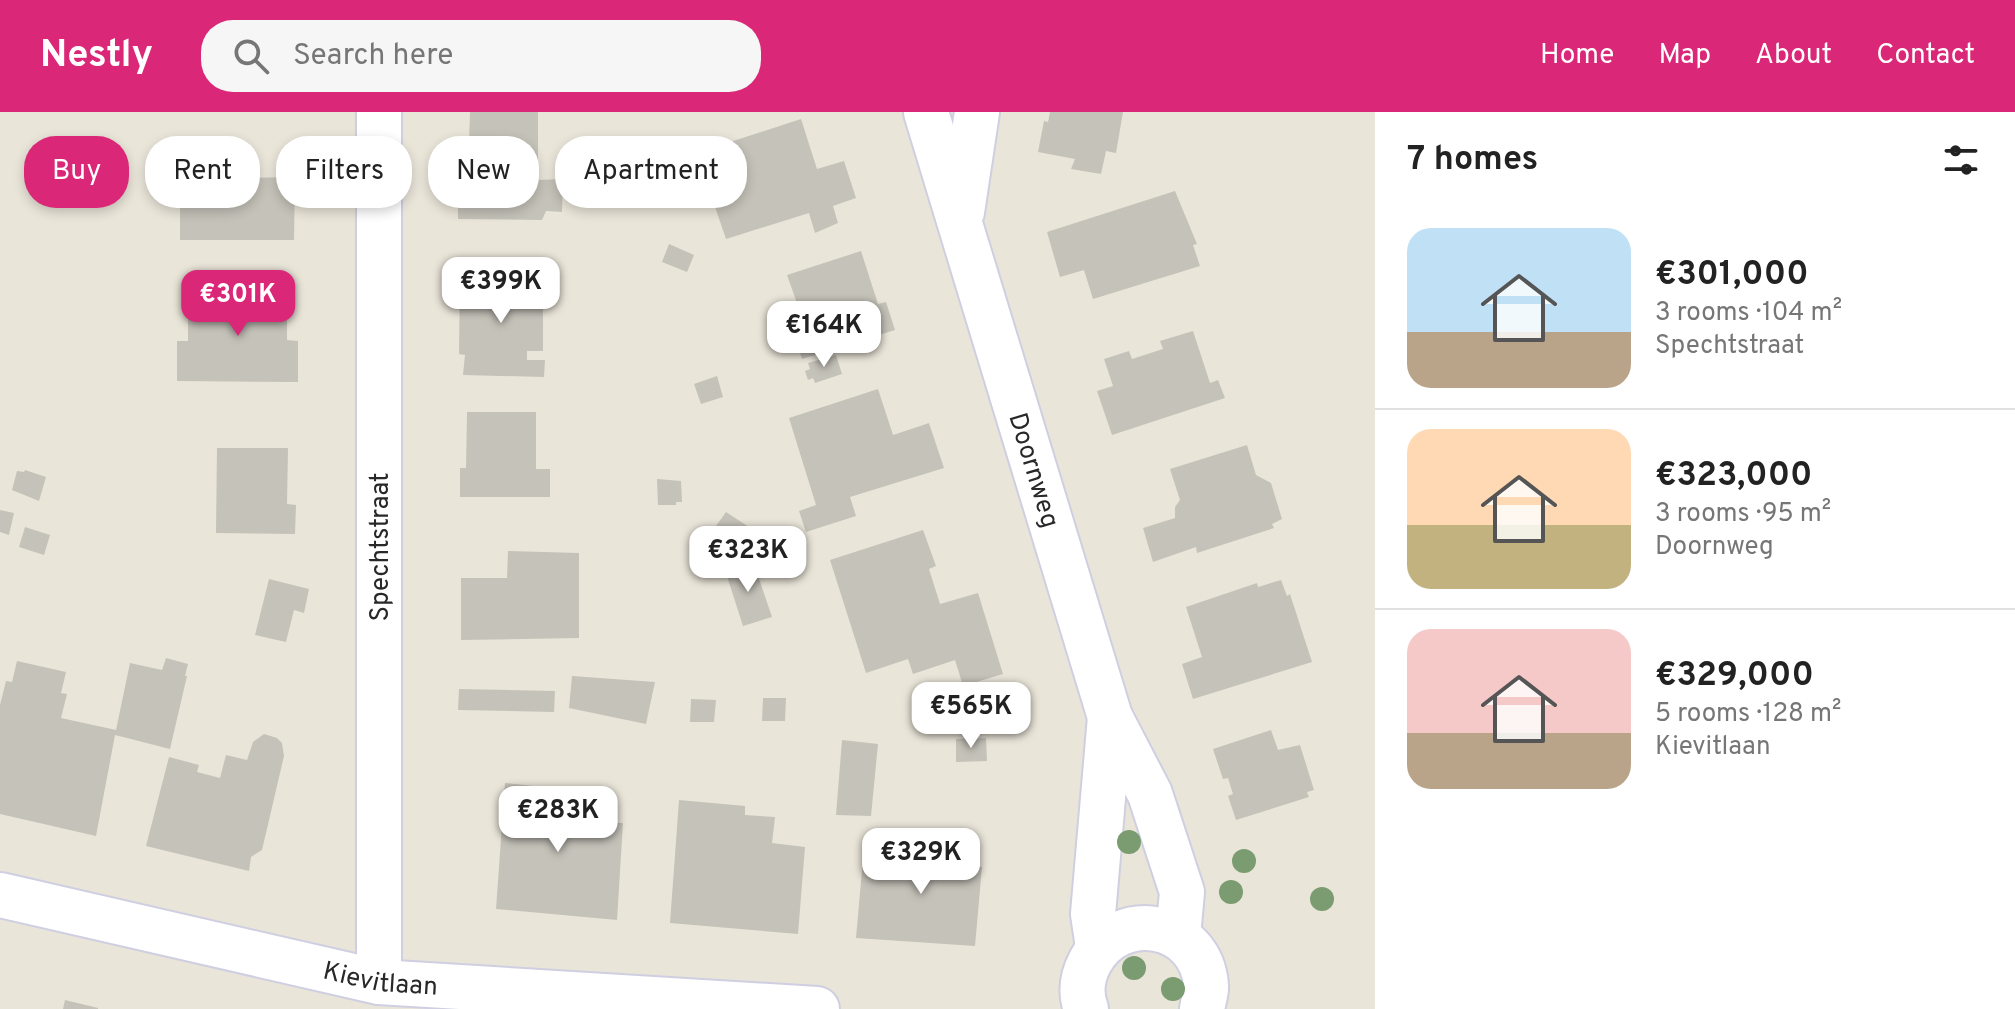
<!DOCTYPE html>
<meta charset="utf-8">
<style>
:root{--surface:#fff;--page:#f6f6f6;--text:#222;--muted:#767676;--line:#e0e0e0;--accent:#db2777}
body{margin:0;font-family:Overpass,sans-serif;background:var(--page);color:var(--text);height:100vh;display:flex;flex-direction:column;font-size:30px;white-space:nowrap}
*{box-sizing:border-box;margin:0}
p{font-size:26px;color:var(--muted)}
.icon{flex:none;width:44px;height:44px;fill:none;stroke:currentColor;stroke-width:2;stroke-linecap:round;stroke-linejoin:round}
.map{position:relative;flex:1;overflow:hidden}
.side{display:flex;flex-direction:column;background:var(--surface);width:640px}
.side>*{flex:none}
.hud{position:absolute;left:24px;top:24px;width:760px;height:72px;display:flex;gap:16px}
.price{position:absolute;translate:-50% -68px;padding:0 18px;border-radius:16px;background:#fff;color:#222;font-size:26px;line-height:52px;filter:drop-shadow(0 2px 4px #0008)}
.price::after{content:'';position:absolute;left:50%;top:48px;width:24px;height:18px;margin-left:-12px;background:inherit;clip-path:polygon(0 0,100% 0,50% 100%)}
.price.current{background:var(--accent);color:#fff}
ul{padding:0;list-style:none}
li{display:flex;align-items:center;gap:24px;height:200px;padding:0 32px}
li+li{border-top:2px solid var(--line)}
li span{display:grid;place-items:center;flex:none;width:224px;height:160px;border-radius:24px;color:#555}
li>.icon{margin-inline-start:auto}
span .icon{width:96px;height:96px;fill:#fffc;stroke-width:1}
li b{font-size:34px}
h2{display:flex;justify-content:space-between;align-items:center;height:96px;padding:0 32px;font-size:34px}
.pill{padding:0 28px;border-radius:32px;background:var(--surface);box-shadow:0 4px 12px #0003;font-size:28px;line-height:72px}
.pill.current{background:var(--accent);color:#fff}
header{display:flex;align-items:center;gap:48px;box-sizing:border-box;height:112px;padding:0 40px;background:var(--accent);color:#fff}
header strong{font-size:38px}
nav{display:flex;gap:44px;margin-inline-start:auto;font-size:28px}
.search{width:560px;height:72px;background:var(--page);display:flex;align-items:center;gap:20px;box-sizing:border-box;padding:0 28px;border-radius:32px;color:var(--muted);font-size:30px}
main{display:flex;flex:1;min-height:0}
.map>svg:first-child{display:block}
.building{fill:#c5c2b9}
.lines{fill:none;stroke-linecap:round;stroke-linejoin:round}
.minor-casing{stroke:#cfcfe1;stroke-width:48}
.minor{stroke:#fff;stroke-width:44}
.tree{fill:#7a9c70}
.labels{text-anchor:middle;stroke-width:6;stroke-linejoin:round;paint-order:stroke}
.street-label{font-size:26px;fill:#282828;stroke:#fff}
</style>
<header>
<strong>Nestly</strong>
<div class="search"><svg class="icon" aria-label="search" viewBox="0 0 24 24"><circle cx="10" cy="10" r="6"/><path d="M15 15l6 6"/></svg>Search here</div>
<nav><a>Home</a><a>Map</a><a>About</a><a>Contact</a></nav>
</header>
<main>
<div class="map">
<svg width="1375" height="897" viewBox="0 0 1375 897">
<rect width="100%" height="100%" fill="#eae5d9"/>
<g class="building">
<polygon points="470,0 538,0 538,68 563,67 562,100 546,99 542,108 458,107 458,63 476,63 476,33 469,32"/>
<polygon points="1050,0 1123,0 1116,41 1106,39 1101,62 1071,57 1075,47 1038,40 1044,9 1048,10"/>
<polygon points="801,7 817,57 844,49 856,86 833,94 838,111 815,121 809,101 726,127 714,92 726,88 712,48 717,38 729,35 727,31"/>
<polygon points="187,40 231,40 230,66 295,65 294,128 180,128 180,93 191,92"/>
<polygon points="1175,79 1197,132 1193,133 1200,154 1093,187 1084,158 1060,165 1047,120"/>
<polygon points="669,132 694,143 687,160 662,150"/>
<polygon points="861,139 878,192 886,190 895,218 802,247 791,212 803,208 787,163"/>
<polygon points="527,162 527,166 543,167 543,239 527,239 527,248 545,248 544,265 463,263 465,243 459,242 460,163"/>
<polygon points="188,177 287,177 287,228 298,229 298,270 177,269 177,229 188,229"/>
<polygon points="1193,219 1210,271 1218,268 1225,286 1112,323 1097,279 1113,274 1104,247 1129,239 1132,247 1163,237 1160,229"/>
<polygon points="836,243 842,262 815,271 813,266 808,268 805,259 810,257 808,251"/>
<polygon points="717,264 723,285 701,292 694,272"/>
<polygon points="878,277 893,323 929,311 944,356 850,385 856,404 806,420 799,399 816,393 789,306"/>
<polygon points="467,300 536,300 536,357 550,357 550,385 460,385 460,356 466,356"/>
<polygon points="1247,333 1256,363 1271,371 1282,407 1272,412 1274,416 1197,441 1196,435 1153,450 1143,416 1175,406 1175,395 1180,388 1170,357"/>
<polygon points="217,336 288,336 287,392 296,393 295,422 216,421"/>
<polygon points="25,358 46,365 39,389 12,378 17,359 24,360"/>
<polygon points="657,367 681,369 682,390 676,390 676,393 658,393"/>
<polygon points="0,398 14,401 9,423 0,420"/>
<polygon points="726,400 752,417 736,439 734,437 736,446 714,453 709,432 712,431 707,426 713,423 711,421"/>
<polygon points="25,415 50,423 44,443 19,435"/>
<polygon points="923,418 936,454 929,457 940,492 978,481 1003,562 963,574 955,548 913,562 908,547 866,561 830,448"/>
<polygon points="508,439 579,441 579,526 461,528 461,466 507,466"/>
<polygon points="753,449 772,505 743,514 725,458"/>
<polygon points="269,467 309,477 304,501 294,498 286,530 255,523"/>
<polygon points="1281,468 1287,484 1290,482 1312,550 1193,587 1182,552 1202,545 1186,495 1257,471 1258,475"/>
<polygon points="166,546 188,552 185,564 187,564 170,637 115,623 96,724 0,702 0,593 6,569 12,570 17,549 66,560 61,581 67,582 61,606 116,618 130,551 162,558"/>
<polygon points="572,564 655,570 646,612 569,596"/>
<polygon points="459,577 555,579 554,600 458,598"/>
<polygon points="763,586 786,586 785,609 762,609"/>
<polygon points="691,587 716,588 714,610 690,610"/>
<polygon points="1271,618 1278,638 1300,633 1314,678 1307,680 1309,685 1236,708 1228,684 1233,682 1228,666 1223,667 1213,637"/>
<polygon points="264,622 277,626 282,631 284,644 262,738 251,745 249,759 146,734 169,645 199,653 197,660 220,666 226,643 247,648 253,630"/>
<polygon points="986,626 987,649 956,650 956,627"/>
<polygon points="842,628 878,632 871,704 836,703"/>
<polygon points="505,671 598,681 596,710 623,711 617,808 496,797"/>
<polygon points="679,688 745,694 745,703 775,705 772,731 805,735 798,822 670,811"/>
<polygon points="948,729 974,729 979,736 977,754 982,755 975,834 856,826 864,736 947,743"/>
<polygon points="65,888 98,896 98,897 63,897"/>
</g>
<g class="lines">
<defs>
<g id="minor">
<polyline points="379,0 379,870"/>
<path id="s1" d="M926,0L1110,605L1150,682L1182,780L1178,824"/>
<polyline points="962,100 977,0"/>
<path id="s2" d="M0,783L379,870L817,897"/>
<polyline points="1098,835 1093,802 1110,605"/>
<path d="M1086,897C1080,881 1082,865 1090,850C1119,795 1201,810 1206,873C1207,880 1203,890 1202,897"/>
</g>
</defs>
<use href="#minor" class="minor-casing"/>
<use href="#minor" class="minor"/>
</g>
<g class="tree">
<circle cx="1129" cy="730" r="12"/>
<circle cx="1244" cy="749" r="12"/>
<circle cx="1231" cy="780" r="12"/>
<circle cx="1322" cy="787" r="12"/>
<circle cx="1134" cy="856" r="12"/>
<circle cx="1173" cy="877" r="12"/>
</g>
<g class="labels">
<g class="street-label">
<text dy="9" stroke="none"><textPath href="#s1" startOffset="374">Doornweg</textPath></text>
<text transform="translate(379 435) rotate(-90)" y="9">Spechtstraat</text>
<text dy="9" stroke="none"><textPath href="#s2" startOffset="390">Kievitlaan</textPath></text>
</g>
</g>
</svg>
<b class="price" style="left:501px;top:213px">€399K</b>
<b class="price current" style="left:238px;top:226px">€301K</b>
<b class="price" style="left:824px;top:257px">€164K</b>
<b class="price" style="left:748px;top:482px">€323K</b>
<b class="price" style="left:971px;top:638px">€565K</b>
<b class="price" style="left:558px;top:742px">€283K</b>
<b class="price" style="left:921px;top:784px">€329K</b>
<div class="hud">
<a class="pill current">Buy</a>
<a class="pill">Rent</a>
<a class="pill">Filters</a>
<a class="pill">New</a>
<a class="pill">Apartment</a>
</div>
</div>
<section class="side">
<h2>7 homes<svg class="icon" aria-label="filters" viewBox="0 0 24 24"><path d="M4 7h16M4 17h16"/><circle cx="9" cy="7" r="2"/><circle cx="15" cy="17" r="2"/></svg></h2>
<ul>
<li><span style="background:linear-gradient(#bfe0f5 65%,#b9a48a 0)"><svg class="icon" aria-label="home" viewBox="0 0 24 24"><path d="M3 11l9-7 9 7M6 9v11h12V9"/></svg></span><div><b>€301,000</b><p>3 rooms · 104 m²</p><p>Spechtstraat</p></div></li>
<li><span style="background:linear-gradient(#ffd9b3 60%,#c2b280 0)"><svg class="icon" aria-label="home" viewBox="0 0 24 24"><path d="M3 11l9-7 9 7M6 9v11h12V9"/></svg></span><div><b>€323,000</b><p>3 rooms · 95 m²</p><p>Doornweg</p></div></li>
<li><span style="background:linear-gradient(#f6c9c9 65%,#b9a48a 0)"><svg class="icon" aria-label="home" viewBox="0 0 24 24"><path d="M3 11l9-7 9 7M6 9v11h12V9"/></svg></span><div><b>€329,000</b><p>5 rooms · 128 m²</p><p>Kievitlaan</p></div></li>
</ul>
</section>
</main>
